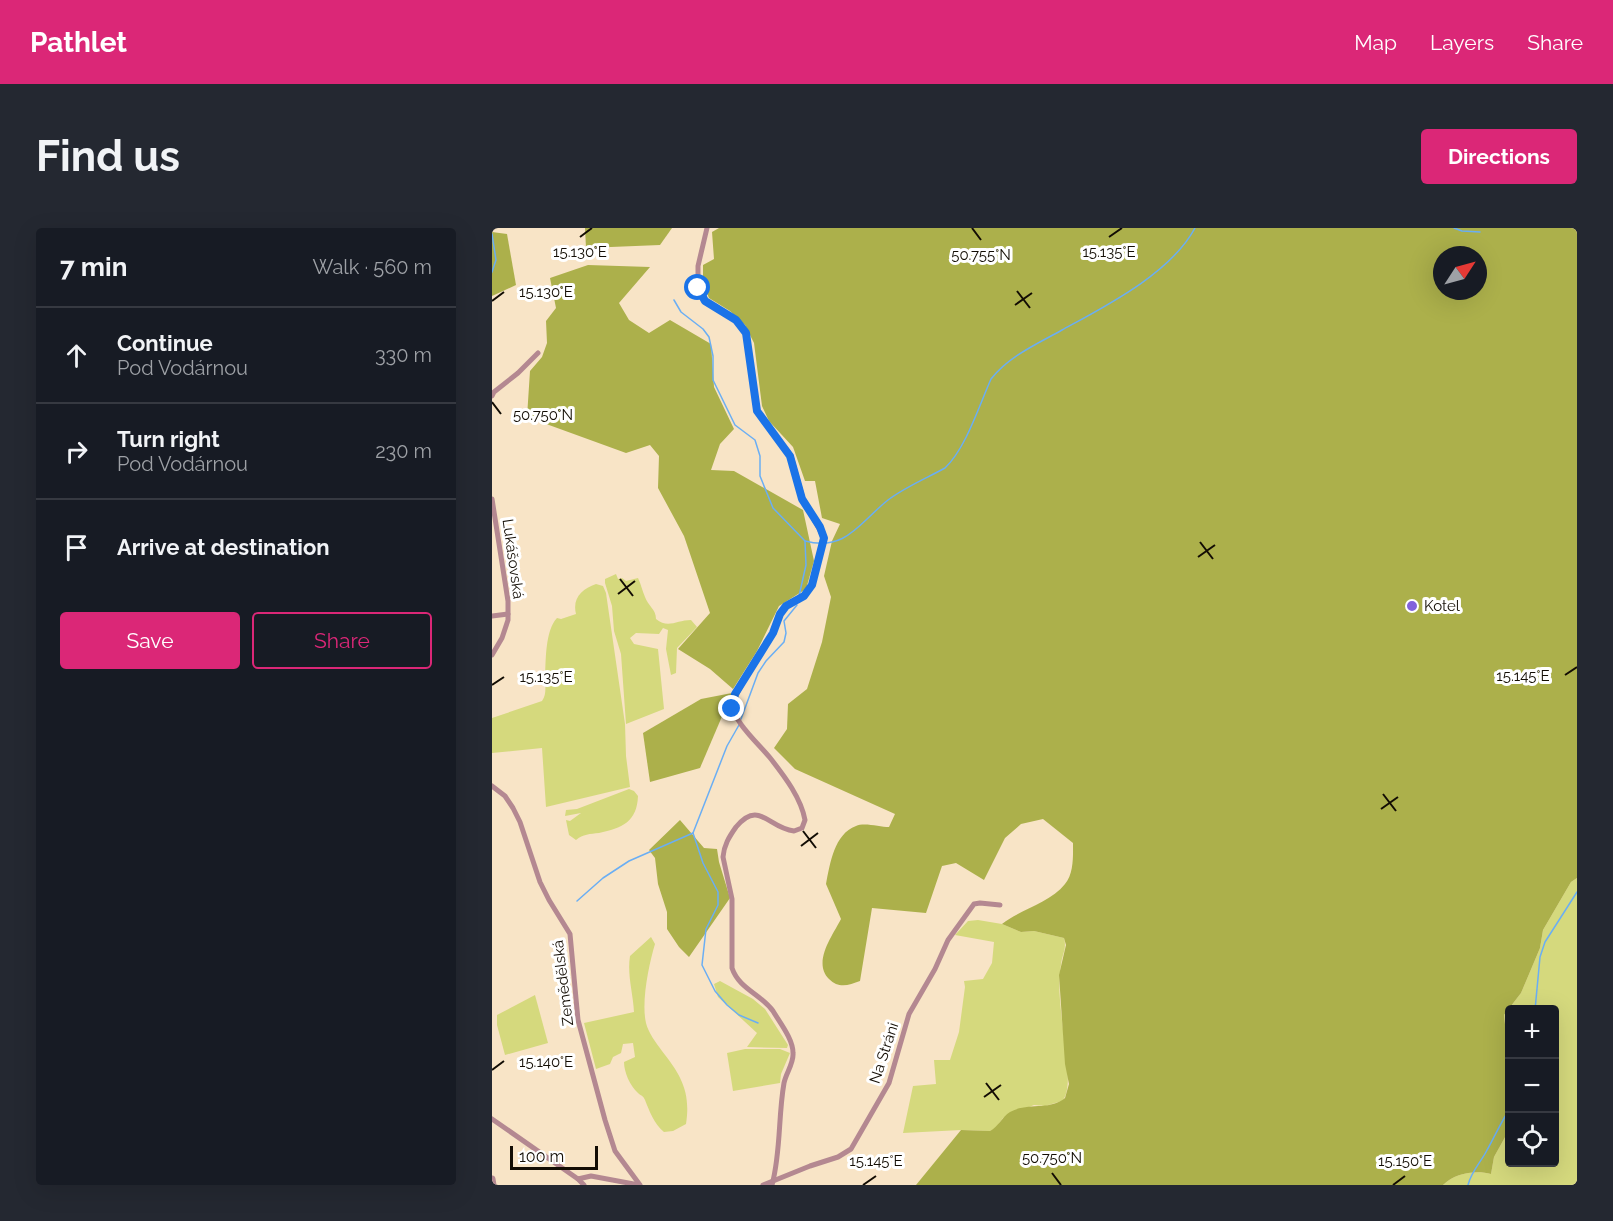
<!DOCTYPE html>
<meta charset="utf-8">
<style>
:root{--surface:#171b24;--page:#242831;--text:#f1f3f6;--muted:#9ea1a6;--line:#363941;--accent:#db2777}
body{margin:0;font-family:Raleway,sans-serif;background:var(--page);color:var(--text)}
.controls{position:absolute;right:18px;bottom:18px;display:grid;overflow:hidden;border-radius:6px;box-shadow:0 6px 24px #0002}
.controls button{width:54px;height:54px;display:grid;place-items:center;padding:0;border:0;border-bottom:2px solid var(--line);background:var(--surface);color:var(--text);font:30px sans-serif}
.compass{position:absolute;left:941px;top:18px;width:54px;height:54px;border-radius:50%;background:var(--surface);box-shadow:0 6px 24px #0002;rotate:54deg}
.scale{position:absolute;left:18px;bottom:15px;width:88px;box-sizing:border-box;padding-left:6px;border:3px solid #130d04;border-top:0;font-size:16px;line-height:21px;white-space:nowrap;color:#130d04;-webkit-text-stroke:4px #fff;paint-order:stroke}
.stop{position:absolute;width:18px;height:18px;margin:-14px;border:4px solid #1a73e8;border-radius:50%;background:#fff}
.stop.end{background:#1a73e8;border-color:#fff;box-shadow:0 2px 6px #0008}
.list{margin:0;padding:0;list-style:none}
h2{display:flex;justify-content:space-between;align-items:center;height:78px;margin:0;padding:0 24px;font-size:26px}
h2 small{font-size:20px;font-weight:400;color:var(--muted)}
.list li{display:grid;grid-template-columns:39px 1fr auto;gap:18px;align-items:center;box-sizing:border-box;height:96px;padding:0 24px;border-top:2px solid var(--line)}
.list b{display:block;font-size:22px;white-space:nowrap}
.list p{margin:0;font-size:20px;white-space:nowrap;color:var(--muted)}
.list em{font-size:20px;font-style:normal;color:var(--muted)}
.actions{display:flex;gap:12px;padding:18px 24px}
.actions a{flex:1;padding:14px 0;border:2px solid var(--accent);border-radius:6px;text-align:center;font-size:21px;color:var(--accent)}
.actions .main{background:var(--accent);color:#fff}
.icon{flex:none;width:33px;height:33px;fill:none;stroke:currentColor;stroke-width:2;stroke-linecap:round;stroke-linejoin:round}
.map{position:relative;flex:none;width:1085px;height:957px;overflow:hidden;border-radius:6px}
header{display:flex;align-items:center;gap:36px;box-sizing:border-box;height:84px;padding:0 30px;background:var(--accent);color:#fff}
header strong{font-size:28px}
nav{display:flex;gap:33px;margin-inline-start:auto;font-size:21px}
.intro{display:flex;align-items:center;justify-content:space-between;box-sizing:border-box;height:144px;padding:0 36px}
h1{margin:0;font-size:42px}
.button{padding:15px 27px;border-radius:6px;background:var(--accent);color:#fff;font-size:21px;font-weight:700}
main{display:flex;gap:36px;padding:0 36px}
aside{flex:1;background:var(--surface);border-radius:6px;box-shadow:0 6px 24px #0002}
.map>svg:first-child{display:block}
.green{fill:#d5d97d}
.forest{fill:#acb04b;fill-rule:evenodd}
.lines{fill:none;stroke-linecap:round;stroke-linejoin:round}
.stream{stroke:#6aaef4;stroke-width:1.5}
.minor{stroke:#b48891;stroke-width:5}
.tertiary{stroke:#b48891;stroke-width:7}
.route{stroke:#1a73e8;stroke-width:8}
.ticks{fill:none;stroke:#130d04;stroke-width:2}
.poi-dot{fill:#8162dc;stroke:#fff;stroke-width:2}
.labels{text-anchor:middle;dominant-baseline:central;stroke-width:6;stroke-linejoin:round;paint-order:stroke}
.street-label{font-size:15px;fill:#130d04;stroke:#fff}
.poi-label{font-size:15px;fill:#130d04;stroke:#fff;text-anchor:start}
.ticks-label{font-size:15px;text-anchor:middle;fill:#130d04;stroke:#fff;stroke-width:6;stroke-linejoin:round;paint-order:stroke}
</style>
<header>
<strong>Pathlet</strong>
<nav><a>Map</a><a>Layers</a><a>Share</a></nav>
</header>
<div class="intro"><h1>Find us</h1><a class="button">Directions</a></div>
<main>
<aside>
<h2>7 min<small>Walk · 560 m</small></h2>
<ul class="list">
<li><svg class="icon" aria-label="ahead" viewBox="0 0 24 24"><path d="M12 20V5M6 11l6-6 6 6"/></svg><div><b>Continue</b><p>Pod Vodárnou</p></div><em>330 m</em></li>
<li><svg class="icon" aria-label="right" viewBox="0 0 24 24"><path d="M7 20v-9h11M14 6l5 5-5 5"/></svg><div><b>Turn right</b><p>Pod Vodárnou</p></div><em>230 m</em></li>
<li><svg class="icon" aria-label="arrive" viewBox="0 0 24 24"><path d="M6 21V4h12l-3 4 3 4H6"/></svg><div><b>Arrive at destination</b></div></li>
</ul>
<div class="actions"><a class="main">Save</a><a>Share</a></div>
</aside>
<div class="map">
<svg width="1085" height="957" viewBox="0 0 1085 957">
<rect width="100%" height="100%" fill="#f8e4c6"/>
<g class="green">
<path d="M124 346 126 351 130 350 134 353 146 350C149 356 150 362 153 369 156 378 164 381 164 391 176 401 185 392 199 392L205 399 185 420 184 445 179 447 174 421 176 402 171 400 167 406 144 405 138 410 142 416 166 421 172 481 134 496 129 426 122 403 120 378 113 355V351Z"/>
<path d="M104 356 111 358 114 365 133 496 134 528 138 559 54 579 50 520 0 525V490L50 473C55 466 53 458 53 450 54 432 53 403 65 390L69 391 84 386C80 370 90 361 104 356Z"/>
<path d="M137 561 142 563 146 568C145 594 130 600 107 605 98 606 91 606 84 612L77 607 74 592 78 593 89 585 73 588 74 582 85 581Z"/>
<path d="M1085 650V957H951C963 945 984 942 999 946L1002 929 1017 902V934H1062V782H1017V803L1013 796 1012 787 1029 765 1048 720 1051 702 1079 654Z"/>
<path d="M486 692 510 696 529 704 542 703 572 710C575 721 570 726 569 737 565 755 569 782 571 801 572 819 582 861 570 873L553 878 542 877 511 890 503 901 498 903 469 902 411 905 421 858 444 856 442 832H458L467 804 473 759 472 753 491 751 500 735 502 714 463 707 476 693Z"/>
<path d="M159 709 163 716C157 736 149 774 154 795 156 804 164 815 170 823 189 847 199 864 194 896L181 903 172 904C162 896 157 882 153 872 151 867 149 868 146 865 138 858 132 844 132 834L143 829 141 815 131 816 129 825 121 829 118 836 104 841 92 795 142 784C141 765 135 747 138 728Z"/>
<path d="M228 753 261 771 273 781 296 817 295 820 255 819 265 805 226 769 222 756Z"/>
<path d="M43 767 56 815 13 827 5 797V787Z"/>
<path d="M253 821H288L298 825 289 846 288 855 241 863 235 825Z"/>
</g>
<g class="forest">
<path d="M93 0H180L168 17 94 20Z"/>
<path d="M227 0H1085V650L1079 654 1051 702 1048 720 1029 765 1012 787 1013 796 1017 803V902L1002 929 999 946C984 942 963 945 951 957H424L469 902 498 903C506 899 510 889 518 884 535 874 558 883 573 870L577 856 573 836 567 747 574 717 572 710 542 703 529 704 510 696C529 681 558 675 573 656 582 645 581 628 581 615L551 591 529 596 513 610 492 652 464 635 450 638 434 685 380 680 368 753C357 757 347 761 337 751 320 734 341 707 349 691L334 656C338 636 342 606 364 598 372 594 388 599 397 599L403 586 303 541 282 520 295 501 296 476 315 461 330 414 339 369 332 348 340 313 348 296 330 290 323 253H313L301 219 277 193 270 178 262 115 253 97 238 83 217 70 211 55V37L222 31 220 4ZM950 27H986V63H950Z"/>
<path d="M0 4 15 6 24 57 0 68Z"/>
<path d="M96 37 158 39 127 75 137 92 157 105 178 92 219 116 222 159 242 201 228 216 219 242 242 243 311 282 322 333 314 361 287 378 265 423 241 461 218 441 186 421 218 385 192 308 166 260 167 228 158 217 134 225 35 189 38 143 50 129 55 115 54 93 64 80 58 50Z"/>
<path d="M240 465 208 540 158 554 151 505 209 471Z"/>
<path d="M188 592 212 620 225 621 227 634 238 670 197 729 187 719 175 701V684L166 656 163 630 157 622Z"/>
</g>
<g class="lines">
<g class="stream">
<path d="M962 0 970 3 988 4"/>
<path d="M0 6 4 32 0 44"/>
<path d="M182 72 189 84 211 101 217 109 221 128V152L243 197 263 212 268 228V248L281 280 313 313 314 337 307 368"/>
<path d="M313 313C354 324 368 294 396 272 413 259 435 250 453 240 474 220 487 178 499 151 517 128 545 116 570 102 614 78 679 45 703 0"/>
<path d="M249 491 266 445 274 433 292 414 294 405 292 393 305 377"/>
<path d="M247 497 235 518 201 605 211 635 226 664V677L214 701 210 737 223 763 235 777 247 787 266 795"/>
<path d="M85 673 111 650 137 633 201 605"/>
<path d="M1043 782 1048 729 1053 714 1085 664"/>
<path d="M976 957C979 944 988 935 994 924 1002 910 1008 896 1017 882"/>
</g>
<g class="minor">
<path d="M215 0 206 38V60L213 73 244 92 254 105 265 183 299 228 311 271 332 310 320 357 312 368 294 378 288 386 281 405 264 430 240 475C240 493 268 517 279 531 293 549 309 570 313 592L310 600 302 603C276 600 267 571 244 599 237 609 232 617 231 629L240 671V740C247 761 269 766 281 783 288 795 301 811 301 825 302 835 294 845 292 855 286 889 289 924 280 957"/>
<path d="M0 168 2 164 26 145 46 125"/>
<path d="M0 271 16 373V392L10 410 0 427"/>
<path d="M0 388 16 386"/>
<path d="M0 558 13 568 21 580 28 594 48 654 57 672 78 706 86 792 113 892 123 923 148 957"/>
<path d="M0 891 86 951 99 948 147 957"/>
<path d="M86 951 92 957"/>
<path d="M271 957 318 938 346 929 359 921 397 855 417 786 443 741 456 712 482 676 488 675 508 677"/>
</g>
<path class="tertiary" d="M0 951 1 957"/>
</g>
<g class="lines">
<path class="route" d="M206 60 213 73 244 92 254 105 265 183 298 228 310 271 328 299 332 310 320 357 312 368 294 378 288 386 281 405 243 466 240 481"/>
</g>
<path class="ticks" d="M480 0 489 12M88 9 100 0M617 9 630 0M525 63 538 80M0 73 12 64M523 77 540 65M0 174 9 186M708 314 721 331M706 329 723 317M128 351 141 368M126 366 143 353M1073 447 1085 439M0 457 12 449M891 566 904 583M889 581 906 569M311 603 324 620M309 618 326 605M0 842 12 833M494 855 507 872M492 869 509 857M560 945 569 957M371 957 384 948M901 957 913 948"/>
<circle class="poi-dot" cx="920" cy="378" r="6"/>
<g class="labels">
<g class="street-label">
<text transform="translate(21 331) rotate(82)">Lukášovská</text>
<text transform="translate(71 755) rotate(-97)">Zemědělská</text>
<text transform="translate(392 825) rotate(-72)">Na Stráni</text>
</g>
<g class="poi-label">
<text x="932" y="378">Kotel</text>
</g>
</g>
<g class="ticks-label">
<text x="88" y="29">15.130°E</text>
<text x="617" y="29">15.135°E</text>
<text x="489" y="32">50.755°N</text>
<text x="54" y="69">15.130°E</text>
<text x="51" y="192">50.750°N</text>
<text x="1031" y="453">15.145°E</text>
<text x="54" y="454">15.135°E</text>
<text x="54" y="839">15.140°E</text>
<text x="560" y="935">50.750°N</text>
<text x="384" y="938">15.145°E</text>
<text x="913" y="938">15.150°E</text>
</g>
</svg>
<div class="controls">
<button>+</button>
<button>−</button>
<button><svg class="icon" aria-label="locate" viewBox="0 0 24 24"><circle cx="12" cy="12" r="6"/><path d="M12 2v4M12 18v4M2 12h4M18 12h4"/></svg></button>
</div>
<svg class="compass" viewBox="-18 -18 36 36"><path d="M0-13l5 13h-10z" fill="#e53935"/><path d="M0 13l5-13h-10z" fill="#9ea1a6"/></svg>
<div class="scale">100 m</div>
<div class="stop" style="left:206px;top:60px"></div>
<div class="stop end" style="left:240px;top:481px"></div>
</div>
</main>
